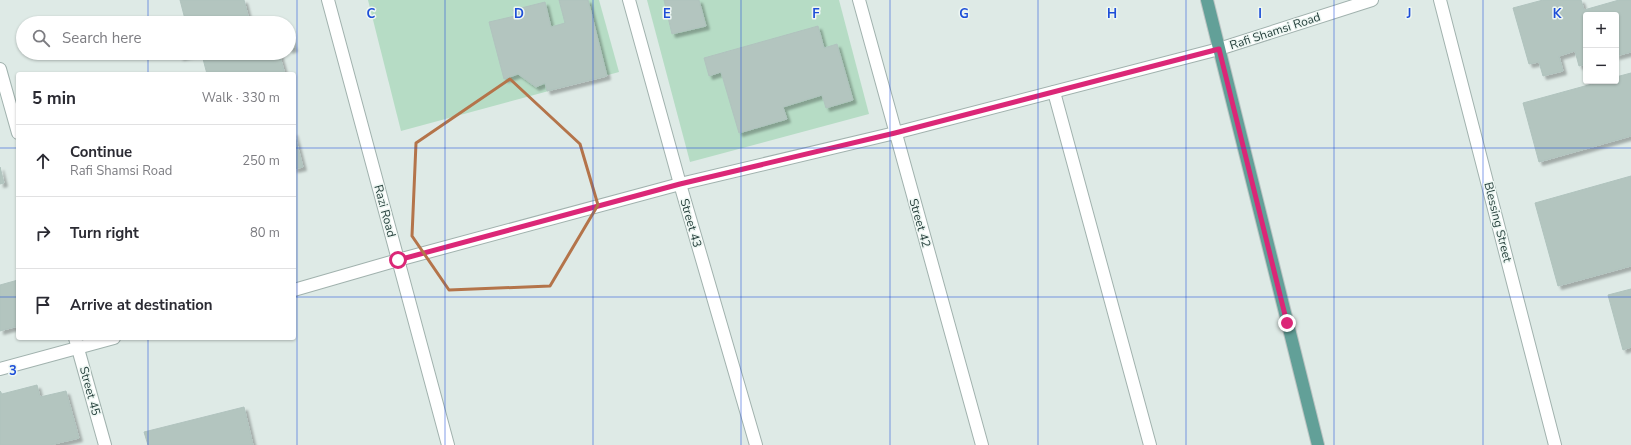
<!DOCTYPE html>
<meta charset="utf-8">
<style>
:root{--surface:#fff;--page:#f7f7f7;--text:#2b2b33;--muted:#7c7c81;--line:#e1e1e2}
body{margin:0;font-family:"Nunito Sans",sans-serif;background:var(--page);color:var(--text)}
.controls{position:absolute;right:12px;top:12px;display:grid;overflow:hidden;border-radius:4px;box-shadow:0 1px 3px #0004}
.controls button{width:36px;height:36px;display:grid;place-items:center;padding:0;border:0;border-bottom:1px solid var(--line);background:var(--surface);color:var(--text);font:20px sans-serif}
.stop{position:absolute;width:12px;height:12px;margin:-9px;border:3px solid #db2777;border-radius:50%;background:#fff}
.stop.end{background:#db2777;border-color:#fff;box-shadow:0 1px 4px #0008}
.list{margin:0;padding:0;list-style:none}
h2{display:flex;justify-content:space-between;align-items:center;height:52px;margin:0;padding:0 16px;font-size:17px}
h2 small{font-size:13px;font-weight:400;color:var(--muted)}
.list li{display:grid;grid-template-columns:26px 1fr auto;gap:12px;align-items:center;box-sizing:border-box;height:72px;padding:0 16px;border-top:1px solid var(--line)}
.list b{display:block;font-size:15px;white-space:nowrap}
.list p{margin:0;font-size:13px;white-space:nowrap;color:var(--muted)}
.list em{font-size:13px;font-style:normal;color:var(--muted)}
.icon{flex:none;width:22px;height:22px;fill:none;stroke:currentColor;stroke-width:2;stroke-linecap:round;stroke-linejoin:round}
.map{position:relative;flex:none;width:1631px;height:445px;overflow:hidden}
.search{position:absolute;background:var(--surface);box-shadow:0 1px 3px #0004;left:16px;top:16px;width:280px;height:44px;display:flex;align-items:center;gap:10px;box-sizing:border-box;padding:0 14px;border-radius:22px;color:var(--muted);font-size:15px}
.panel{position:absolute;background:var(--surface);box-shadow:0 1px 3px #0004;left:16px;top:72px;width:280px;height:268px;border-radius:4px}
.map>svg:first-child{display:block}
.green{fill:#b6dcc5}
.building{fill:#b3c5bf;stroke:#b0c3be;filter:url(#shadow)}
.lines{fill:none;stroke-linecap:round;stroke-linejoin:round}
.minor-casing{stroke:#a1b2ae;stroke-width:14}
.major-casing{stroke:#bcc4c3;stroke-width:14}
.minor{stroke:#fff;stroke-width:12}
.major{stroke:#62a098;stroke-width:12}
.route{stroke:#db2777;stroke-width:5}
.marked{fill:none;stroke:#b4744a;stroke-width:3;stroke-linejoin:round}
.grid{fill:none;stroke:#1d4ed8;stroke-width:1;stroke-opacity:0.55}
.labels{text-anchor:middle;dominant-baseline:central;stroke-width:3;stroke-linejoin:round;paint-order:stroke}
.street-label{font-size:12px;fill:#1f3a36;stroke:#eef7f3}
.grid-label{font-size:13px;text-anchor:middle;font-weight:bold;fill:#1d4ed8;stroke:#eef7f3;stroke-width:3;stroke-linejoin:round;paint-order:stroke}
</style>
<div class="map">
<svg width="1631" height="445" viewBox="0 0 1631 445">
<defs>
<filter id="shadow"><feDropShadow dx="3.5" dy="3.5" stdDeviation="1" flood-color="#0004"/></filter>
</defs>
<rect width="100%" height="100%" fill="#deeae6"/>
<g class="green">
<path d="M368 0H599L619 72 401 131Z"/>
<path d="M647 0H839L869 114 690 162Z"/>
</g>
<g class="building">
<path d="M180 0H244L250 23H186Z"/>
<path d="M559 0H588L607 76 547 91 545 83 536 87 518 74 504 79 489 22 515 16 513 10 545 2 551 27 565 23Z"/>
<path d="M664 0H699L706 26 672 34Z"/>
<path d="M1543 0H1581L1584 10 1619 0H1631V52L1616 56V15H1586V64L1579 66 1575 51 1559 56 1563 71 1543 76 1539 62 1529 64 1513 8Z"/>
<path d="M818 26 824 48 837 44 853 100 826 108 822 95 783 107 787 119 739 133 721 72 709 76 704 58Z"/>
<path d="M289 33 294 48 289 50Z"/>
<path d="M180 53H195L180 57Z"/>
<path d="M210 53H279L285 74H207L202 55Z"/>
<path d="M1631 73V136L1539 162 1523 103 1603 81H1616V77Z"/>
<path d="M294 132 303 167 294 169Z"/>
<path d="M0 167 4 183 0 184Z"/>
<path d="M1631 176V266L1558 286 1535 203Z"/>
<path d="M18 280V326L0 331V285Z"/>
<path d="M1631 289V347L1623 350 1608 295Z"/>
<path d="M37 385 40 397 66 391 79 438 50 445H0V391L2 394Z"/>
<path d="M244 407 253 445H148L144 432Z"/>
</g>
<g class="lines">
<defs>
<g id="minor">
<path d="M328 0 448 445"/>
<path d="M629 0 680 184 756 445"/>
<path d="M859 0 982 445"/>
<path d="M1440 0 1555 445"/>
<path d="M0 69 18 133"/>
<path d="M1054 92 1150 445"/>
<path d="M294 290 398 260 680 184 895 133 1219 49 1372 0"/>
<path d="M75 338 105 445"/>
<path d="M0 369 114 338"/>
</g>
<path id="major" d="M1207 0 1318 445"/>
</defs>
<use href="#minor" class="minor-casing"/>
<use href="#major" class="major-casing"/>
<use href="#minor" class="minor"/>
<use href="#major" class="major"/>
</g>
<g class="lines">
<path class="route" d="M398 260 680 184 895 133 1219 49 1287 323"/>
</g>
<path class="marked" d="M510 79 580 144 598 205 550 286 449 290 412 236 416 143Z"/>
<path class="grid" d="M148 0V23M297 0V445M445 0V445M593 0V445M741 0V445M890 0V445M1038 0V445M1186 0V445M1334 0V445M1483 0V445M148 53V74M0 148H18M294 148H1631M0 297H18M294 297H1631M148 338V445"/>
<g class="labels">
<g class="street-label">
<text transform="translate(1275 31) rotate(-18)">Rafi Shamsi Road</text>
<text transform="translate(385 211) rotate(75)">Razi Road</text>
<text transform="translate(1498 222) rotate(76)">Blessing Street</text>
<text transform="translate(691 223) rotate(74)">Street 43</text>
<text transform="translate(920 223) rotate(74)">Street 42</text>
<text transform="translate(90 391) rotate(75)">Street 45</text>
</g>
</g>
<g class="grid-label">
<text x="371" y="18">C</text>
<text x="519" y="18">D</text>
<text x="667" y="18">E</text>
<text x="816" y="18">F</text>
<text x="964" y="18">G</text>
<text x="1112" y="18">H</text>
<text x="1260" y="18">I</text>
<text x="1409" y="18">J</text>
<text x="1557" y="18">K</text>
<text x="13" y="375">3</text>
</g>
</svg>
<div class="controls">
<button>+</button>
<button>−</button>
</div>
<div class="stop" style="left:398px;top:260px"></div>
<div class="stop end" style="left:1287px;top:323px"></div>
<div class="search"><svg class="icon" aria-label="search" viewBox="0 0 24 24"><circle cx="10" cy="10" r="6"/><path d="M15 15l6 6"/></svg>Search here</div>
<section class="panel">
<h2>5 min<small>Walk · 330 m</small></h2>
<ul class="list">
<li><svg class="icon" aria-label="ahead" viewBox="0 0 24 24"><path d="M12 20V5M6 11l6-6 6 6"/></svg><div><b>Continue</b><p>Rafi Shamsi Road</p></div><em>250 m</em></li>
<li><svg class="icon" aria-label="right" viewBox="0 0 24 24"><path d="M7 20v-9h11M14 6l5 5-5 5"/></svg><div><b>Turn right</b></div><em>80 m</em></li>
<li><svg class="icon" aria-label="arrive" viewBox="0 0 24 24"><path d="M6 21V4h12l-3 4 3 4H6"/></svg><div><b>Arrive at destination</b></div></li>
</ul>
</section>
</div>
